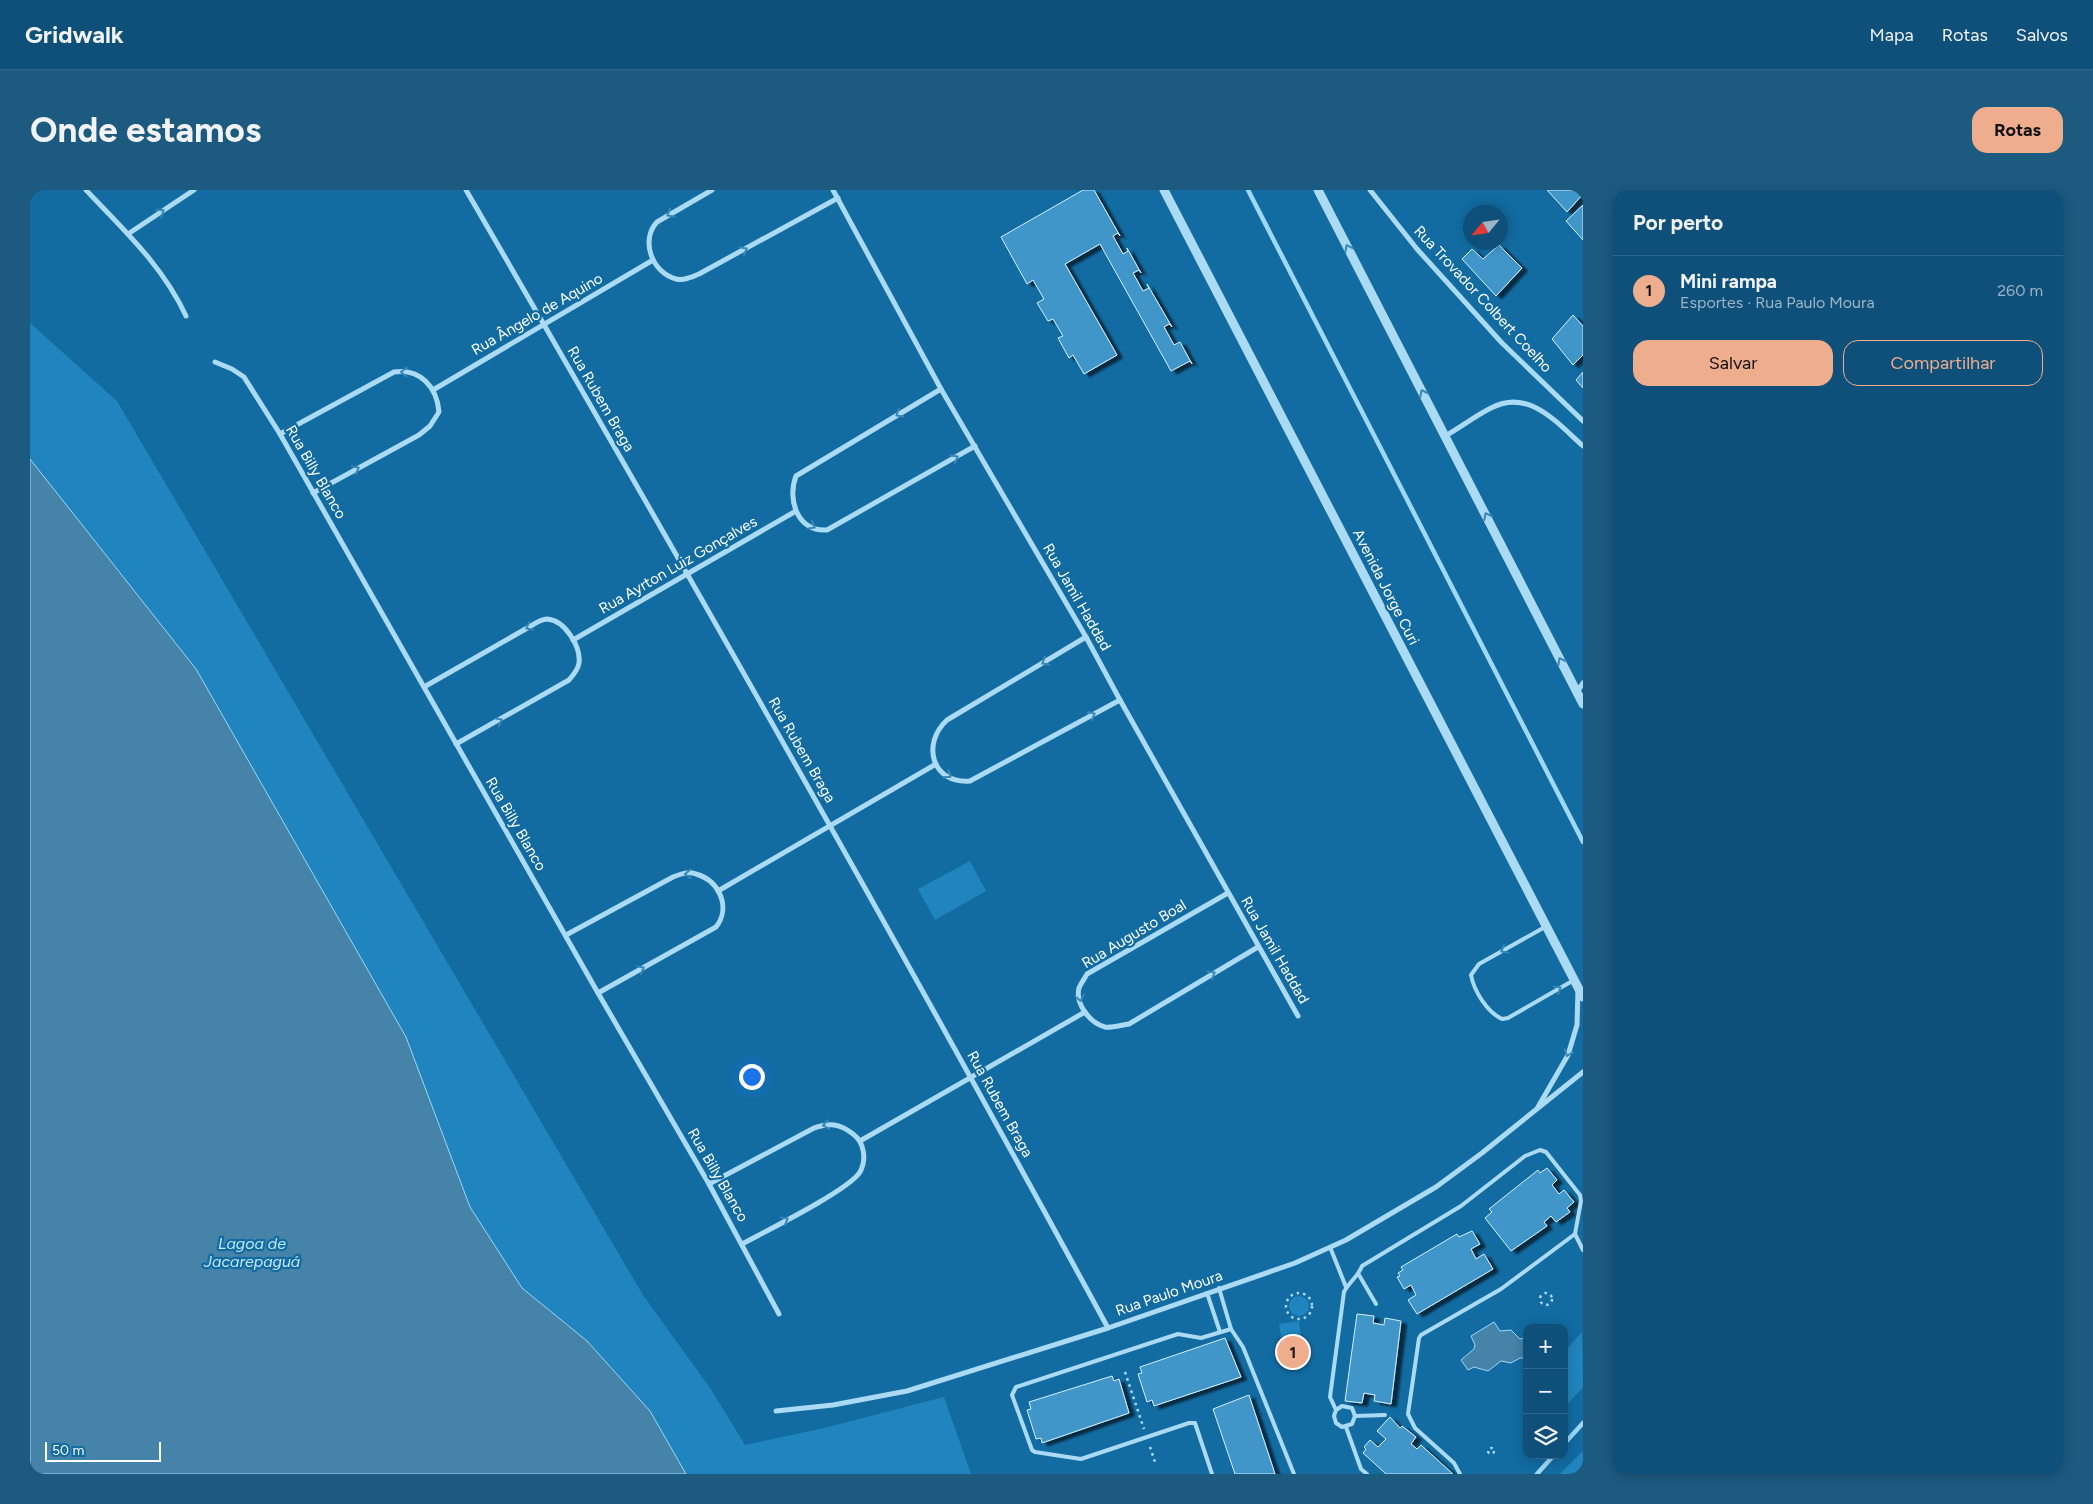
<!DOCTYPE html>
<html lang="pt">
<meta charset="utf-8">
<style>
:root{--surface:#0e5079;--page:#1c5a80;--text:#f1f3f6;--muted:#9bb5c6;--line:#2e678a;--accent:#eead8d}
body{margin:0;font-family:Figtree,sans-serif;background:var(--page);color:var(--text)}
.controls{position:absolute;right:15px;bottom:15px;display:grid;overflow:hidden;border-radius:10px;box-shadow:0 2px 12px #0003}
.controls button{width:45px;height:45px;display:grid;place-items:center;padding:0;border:0;border-bottom:1px solid var(--line);background:var(--surface);color:var(--text);font:25px sans-serif}
.compass{position:absolute;left:1433px;top:15px;width:45px;height:45px;border-radius:50%;background:var(--surface);box-shadow:0 2px 12px #0003;rotate:241deg}
.scale{position:absolute;left:15px;bottom:12px;width:116px;box-sizing:border-box;padding-left:5px;border:2px solid #fff;border-top:0;font-size:14px;line-height:18px;white-space:nowrap;color:#fff;-webkit-text-stroke:4px #126ba1;paint-order:stroke}
.you{position:absolute;left:721px;top:886px;width:18px;height:18px;margin:-12px;border:4px solid #fff;border-radius:50%;background:#1a73e8;box-shadow:0 0 0 8px #1a73e833}
.badge{display:grid;place-items:center;width:32px;height:32px;border-radius:50%;background:var(--accent);color:#111;font-size:16px;font-weight:700}
.pin{position:absolute;translate:-50% -50%;border:2px solid #fff;box-shadow:0 1px 5px #0006}
.list{margin:0;padding:0;list-style:none}
h2{display:flex;justify-content:space-between;align-items:center;height:65px;margin:0;padding:0 20px;font-size:21px}
h2 small{font-size:16px;font-weight:400;color:var(--muted)}
.list li{display:grid;grid-template-columns:32px 1fr auto;gap:15px;align-items:center;box-sizing:border-box;height:70px;padding:0 20px;border-top:1px solid var(--line)}
.list b{display:block;font-size:19px;white-space:nowrap}
.list p{margin:0;font-size:16px;white-space:nowrap;color:var(--muted)}
.list em{font-size:16px;font-style:normal;color:var(--muted)}
.actions{display:flex;gap:10px;padding:15px 20px}
.actions a{flex:1;padding:11px 0;border:1px solid var(--accent);border-radius:15px;text-align:center;font-size:18px;color:var(--accent)}
.actions .main{background:var(--accent);color:#111}
.icon{flex:none;width:28px;height:28px;fill:none;stroke:currentColor;stroke-width:2;stroke-linecap:round;stroke-linejoin:round}
.map{position:relative;flex:none;width:1553px;height:1284px;overflow:hidden;border-radius:15px}
header{display:flex;align-items:center;gap:30px;box-sizing:border-box;height:70px;padding:0 25px;background:var(--surface);border-bottom:1px solid var(--line)}
header strong{font-size:24px}
nav{display:flex;gap:28px;margin-inline-start:auto;font-size:18px}
.intro{display:flex;align-items:center;justify-content:space-between;box-sizing:border-box;height:120px;padding:0 30px}
h1{margin:0;font-size:35px}
.button{padding:12px 22px;border-radius:15px;background:var(--accent);color:#111;font-size:18px;font-weight:700}
main{display:flex;gap:30px;padding:0 30px}
aside{flex:1;background:var(--surface);border-radius:15px;box-shadow:0 2px 12px #0003}
.map>svg:first-child{display:block}
.green{fill:#2085be}
.water{fill:#4583a8;stroke:#9dd8f8}
.lines{fill:none;stroke-linecap:round;stroke-linejoin:round}
.stream{stroke:#9dd8f8;stroke-width:4.5}
.building{fill:#3f96c9;stroke:#d4effe;filter:url(#shadow)}
.path{stroke:#abdaf5;stroke-width:2.5;stroke-dasharray:2.5 4;stroke-linecap:butt}
.service{stroke:#abdaf5;stroke-width:4}
.minor{stroke:#abdaf5;stroke-width:5}
.tertiary{stroke:#abdaf5;stroke-width:9}
.oneway{stroke:#3887b6}
.labels{text-anchor:middle;dominant-baseline:central;stroke-width:4.5;stroke-linejoin:round;paint-order:stroke}
.street-label{font-size:15px;fill:#fff;stroke:#126ba1}
.water-label{font-size:16px;font-style:italic;fill:#c5e9fc;stroke:#126ba1}
</style>
<header>
<strong>Gridwalk</strong>
<nav><a>Mapa</a><a>Rotas</a><a>Salvos</a></nav>
</header>
<div class="intro"><h1>Onde estamos</h1><a class="button">Rotas</a></div>
<main>
<div class="map">
<svg width="1553" height="1284" viewBox="0 0 1553 1284">
<defs>
<filter id="shadow"><feDropShadow dx="5.5" dy="3" stdDeviation="1" flood-color="#0009"/></filter>
</defs>
<rect width="100%" height="100%" fill="#126ba1"/>
<g class="green">
<path d="M0 133 87 211 613 1105 680 1198 715 1255 794 1238 914 1207 941 1284H656L620 1221 557 1151 492 1099 440 1017 376 847 166 479 0 269Z"/>
<path d="M940 671 956 701 905 730 888 699Z"/>
<circle cx="1269" cy="1116" r="10"/>
<path d="M1269 1131 1271 1148 1252 1151 1249 1134Z"/>
<path d="M1552 1142 1553 1197 1534 1218V1162Z"/>
<path d="M1272 1156 1273 1167 1255 1169 1254 1158Z"/>
<path d="M1553 1261V1284H1530Z"/>
</g>
<g class="water">
<path d="M0 269 166 479 376 847 440 1017 492 1098 557 1151 620 1221 656 1284H0Z"/>
<path d="M1464 1132 1470 1141 1481 1140 1490 1149 1497 1147V1168H1490L1481 1173 1471 1171 1458 1181 1444 1177 1438 1180 1431 1170 1444 1159 1445 1155 1441 1146Z"/>
</g>
<g class="lines">
<g class="stream">
<path d="M1218 0 1553 652"/>
<path d="M1534 1254 1553 1233"/>
<path d="M1507 1284 1524 1265"/>
</g>
</g>
<g class="building">
<path d="M1053 0H1064L1090 46 1088 43 1083 46 1093 64 1098 61 1097 58 1111 83 1109 80 1103 83 1113 101 1119 98 1117 94 1142 137 1139 134 1134 137 1144 155 1150 152 1162 174 1160 171 1141 181 1070 54 1035 74 1087 165 1054 184 1043 165 1039 168 1028 148 1033 146 1023 129 1018 131 1007 113 1014 109 1003 90 997 94 971 47Z"/>
<path d="M1517 0H1553V4L1537 22Z"/>
<path d="M1553 15V50L1536 31Z"/>
<path d="M1469 55 1492 78 1466 106 1432 69 1442 59 1453 69Z"/>
<path d="M1543 125 1553 136V165L1543 175 1522 149Z"/>
<path d="M1553 182V198L1546 190Z"/>
<path d="M1517 978 1527 990 1522 995 1529 1004 1534 1000 1544 1012 1537 1018 1540 1022 1526 1032 1521 1026 1514 1032 1517 1036 1481 1061 1455 1028 1462 1022 1459 1019 1508 980 1510 983Z"/>
<path d="M1442 1041 1450 1054 1441 1059 1446 1069 1454 1064 1463 1079 1387 1124 1378 1110 1386 1105 1381 1095 1374 1099 1367 1087 1370 1086 1368 1083 1373 1080 1371 1077 1427 1044 1429 1047Z"/>
<path d="M1327 1124 1344 1126 1343 1133 1354 1135 1355 1128 1371 1131 1361 1214 1344 1211 1345 1205 1334 1203 1332 1213 1315 1211Z"/>
<path d="M1195 1148 1211 1187 1124 1216 1122 1210 1117 1212 1108 1184 1112 1183 1110 1177Z"/>
<path d="M1082 1186 1084 1191 1089 1189 1099 1223 1012 1253 1011 1248 1006 1249 997 1220 1001 1219 999 1212Z"/>
<path d="M1219 1205 1245 1284H1205L1183 1219Z"/>
<path d="M1360 1227 1370 1238 1372 1236 1386 1247 1381 1254 1387 1259 1391 1255 1423 1284H1356L1333 1263 1336 1259 1334 1257 1340 1250 1348 1257 1356 1249 1347 1241Z"/>
</g>
<g class="lines">
<g class="path">
<circle cx="1516" cy="1109" r="6"/>
<circle cx="1269" cy="1116" r="13"/>
<path d="M1095 1182 1114 1239"/>
<path d="M1120 1257 1125 1272"/>
<circle cx="1461" cy="1261" r="3"/>
</g>
<g class="service">
<path d="M1515 737 1449 774 1441 785C1444 801 1457 822 1472 829L1478 828 1544 790"/>
<path d="M1545 1044 1553 1060"/>
<path d="M1300 1057 1316 1097"/>
<path d="M1329 1085 1346 1114"/>
<path d="M1189 1098 1201 1139 1213 1157 1264 1284"/>
<path d="M1177 1103 1190 1142"/>
<path d="M1306 1220 1312 1216 1322 1218 1325 1226 1322 1234 1312 1237 1306 1233 1304 1226 1306 1220 1300 1207 1314 1102C1319 1092 1328 1087 1332 1076L1431 1016 1495 966 1510 960 1516 962 1550 1005 1551 1011 1545 1044 1471 1099 1391 1145 1389 1148 1378 1224 1385 1238 1424 1273 1430 1284"/>
<path d="M1325 1226 1355 1225"/>
<path d="M1316 1237 1331 1279 1337 1284"/>
<path d="M1182 1284 1165 1233H1159L1051 1269 1005 1262 1002 1260 982 1205 986 1197 1148 1144 1171 1148 1201 1139"/>
</g>
<g class="minor">
<path d="M56 0C93 39 133 76 156 126"/>
<path d="M436 0C655 377 870 755 1078 1138"/>
<path d="M682 0 627 32C610 50 622 83 646 89 654 91 662 87 669 84L808 8"/>
<path d="M803 0 911 199 1056 447 1090 510 1268 826"/>
<path d="M1340 0 1387 59 1472 153 1553 231"/>
<path d="M98 44 164 0"/>
<path d="M185 172 202 179 214 187 250 244 568 803 679 994 749 1124"/>
<path d="M911 199 766 286C757 309 767 342 797 340L945 256"/>
<path d="M403 200 623 70"/>
<path d="M250 244 364 182C390 178 407 197 409 222L400 236 389 245 283 303"/>
<path d="M1415 246C1431 237 1445 226 1461 218 1499 198 1527 233 1553 256"/>
<path d="M1056 447 917 530C891 554 902 594 940 591L1090 510"/>
<path d="M543 450 766 321"/>
<path d="M394 497 499 437C504 434 511 429 517 429 535 430 551 457 549 473 548 480 543 485 539 490L426 554"/>
<path d="M1547 502 1553 493"/>
<path d="M688 701 906 574"/>
<path d="M1198 703 1057 784C1055 788 1051 793 1049 798 1045 814 1060 833 1075 837 1082 838 1091 835 1099 834L1228 757"/>
<path d="M536 745 643 687C651 684 658 681 666 684 690 691 701 718 686 737L568 803"/>
<path d="M1508 917 1538 865 1547 835 1548 800"/>
<path d="M830 951 1055 822"/>
<path d="M679 994 784 938C800 933 809 933 823 944 834 952 837 969 830 982 819 1000 736 1041 712 1054"/>
<path d="M746 1221 803 1215 877 1201 1078 1138 1265 1073 1316 1050 1406 997 1452 963 1553 882"/>
</g>
<g class="tertiary">
<path d="M1134 0 1553 807"/>
<path d="M1288 0 1553 514"/>
</g>
</g>
<defs><path id="oneway-chevron" d="M-2-3.5L2.5 0L-2 3.5" fill="none" stroke-width="1.6" stroke-linecap="round" stroke-linejoin="round" transform="scale(1.25)"/></defs>
<g class="oneway">
<use href="#oneway-chevron" transform="translate(131 22) rotate(-34)"/>
<use href="#oneway-chevron" transform="translate(640 24) rotate(150)"/>
<use href="#oneway-chevron" transform="translate(1318 58) rotate(-117)"/>
<use href="#oneway-chevron" transform="translate(714 60) rotate(-29)"/>
<use href="#oneway-chevron" transform="translate(374 182) rotate(-179)"/>
<use href="#oneway-chevron" transform="translate(1393 203) rotate(-117)"/>
<use href="#oneway-chevron" transform="translate(869 224) rotate(150)"/>
<use href="#oneway-chevron" transform="translate(925 268) rotate(-30)"/>
<use href="#oneway-chevron" transform="translate(326 279) rotate(-29)"/>
<use href="#oneway-chevron" transform="translate(1457 326) rotate(-117)"/>
<use href="#oneway-chevron" transform="translate(782 336) rotate(29)"/>
<use href="#oneway-chevron" transform="translate(499 437) rotate(153)"/>
<use href="#oneway-chevron" transform="translate(1531 471) rotate(-117)"/>
<use href="#oneway-chevron" transform="translate(1015 472) rotate(149)"/>
<use href="#oneway-chevron" transform="translate(1062 525) rotate(-28)"/>
<use href="#oneway-chevron" transform="translate(469 531) rotate(-29)"/>
<use href="#oneway-chevron" transform="translate(918 585) rotate(35)"/>
<use href="#oneway-chevron" transform="translate(658 684) rotate(177)"/>
<use href="#oneway-chevron" transform="translate(1474 760) rotate(151)"/>
<use href="#oneway-chevron" transform="translate(611 779) rotate(-29)"/>
<use href="#oneway-chevron" transform="translate(1182 784) rotate(-31)"/>
<use href="#oneway-chevron" transform="translate(1528 799) rotate(-30)"/>
<use href="#oneway-chevron" transform="translate(1050 808) rotate(79)"/>
<use href="#oneway-chevron" transform="translate(1538 863) rotate(111)"/>
<use href="#oneway-chevron" transform="translate(796 935) rotate(171)"/>
<use href="#oneway-chevron" transform="translate(755 1030) rotate(-29)"/>
</g>
<g class="labels">
<g class="street-label">
<text transform="translate(1453 109) rotate(47)">Rua Trovador Colbert Coelho</text>
<text transform="translate(507 124) rotate(-30)">Rua Ângelo de Aquino</text>
<text transform="translate(571 209) rotate(60)">Rua Rubem Braga</text>
<text transform="translate(286 282) rotate(60)">Rua Billy Blanco</text>
<text transform="translate(648 375) rotate(-30)">Rua Ayrton Luiz Gonçalves</text>
<text transform="translate(1356 397) rotate(63)">Avenida Jorge Curi</text>
<text transform="translate(1047 407) rotate(60)">Rua Jamil Haddad</text>
<text transform="translate(772 560) rotate(60)">Rua Rubem Braga</text>
<text transform="translate(486 634) rotate(60)">Rua Billy Blanco</text>
<text transform="translate(1104 744) rotate(-31)">Rua Augusto Boal</text>
<text transform="translate(1245 760) rotate(60)">Rua Jamil Haddad</text>
<text transform="translate(970 914) rotate(61)">Rua Rubem Braga</text>
<text transform="translate(688 985) rotate(60)">Rua Billy Blanco</text>
<text transform="translate(1139 1103) rotate(-19)">Rua Paulo Moura</text>
</g>
<g class="water-label">
<text x="222" y="1053">Lagoa de<tspan x="222" dy="18">Jacarepaguá</tspan></text>
</g>
</g>
</svg>
<div class="controls">
<button>+</button>
<button>−</button>
<button><svg class="icon" aria-label="layers" viewBox="0 0 24 24"><path d="M12 4l9 5-9 5-9-5zM3 14l9 5 9-5"/></svg></button>
</div>
<svg class="compass" viewBox="-18 -18 36 36"><path d="M0-13l5 13h-10z" fill="#e53935"/><path d="M0 13l5-13h-10z" fill="#9bb5c6"/></svg>
<div class="scale">50 m</div>
<div class="you"></div>
<div class="pin badge" style="left:1263px;top:1162px">1</div>
</div>
<aside>
<h2>Por perto<small></small></h2>
<ul class="list">
<li><span class="badge">1</span><div><b>Mini rampa</b><p>Esportes · Rua Paulo Moura</p></div><em>260 m</em></li>
</ul>
<div class="actions"><a class="main">Salvar</a><a>Compartilhar</a></div>
</aside>
</main>
